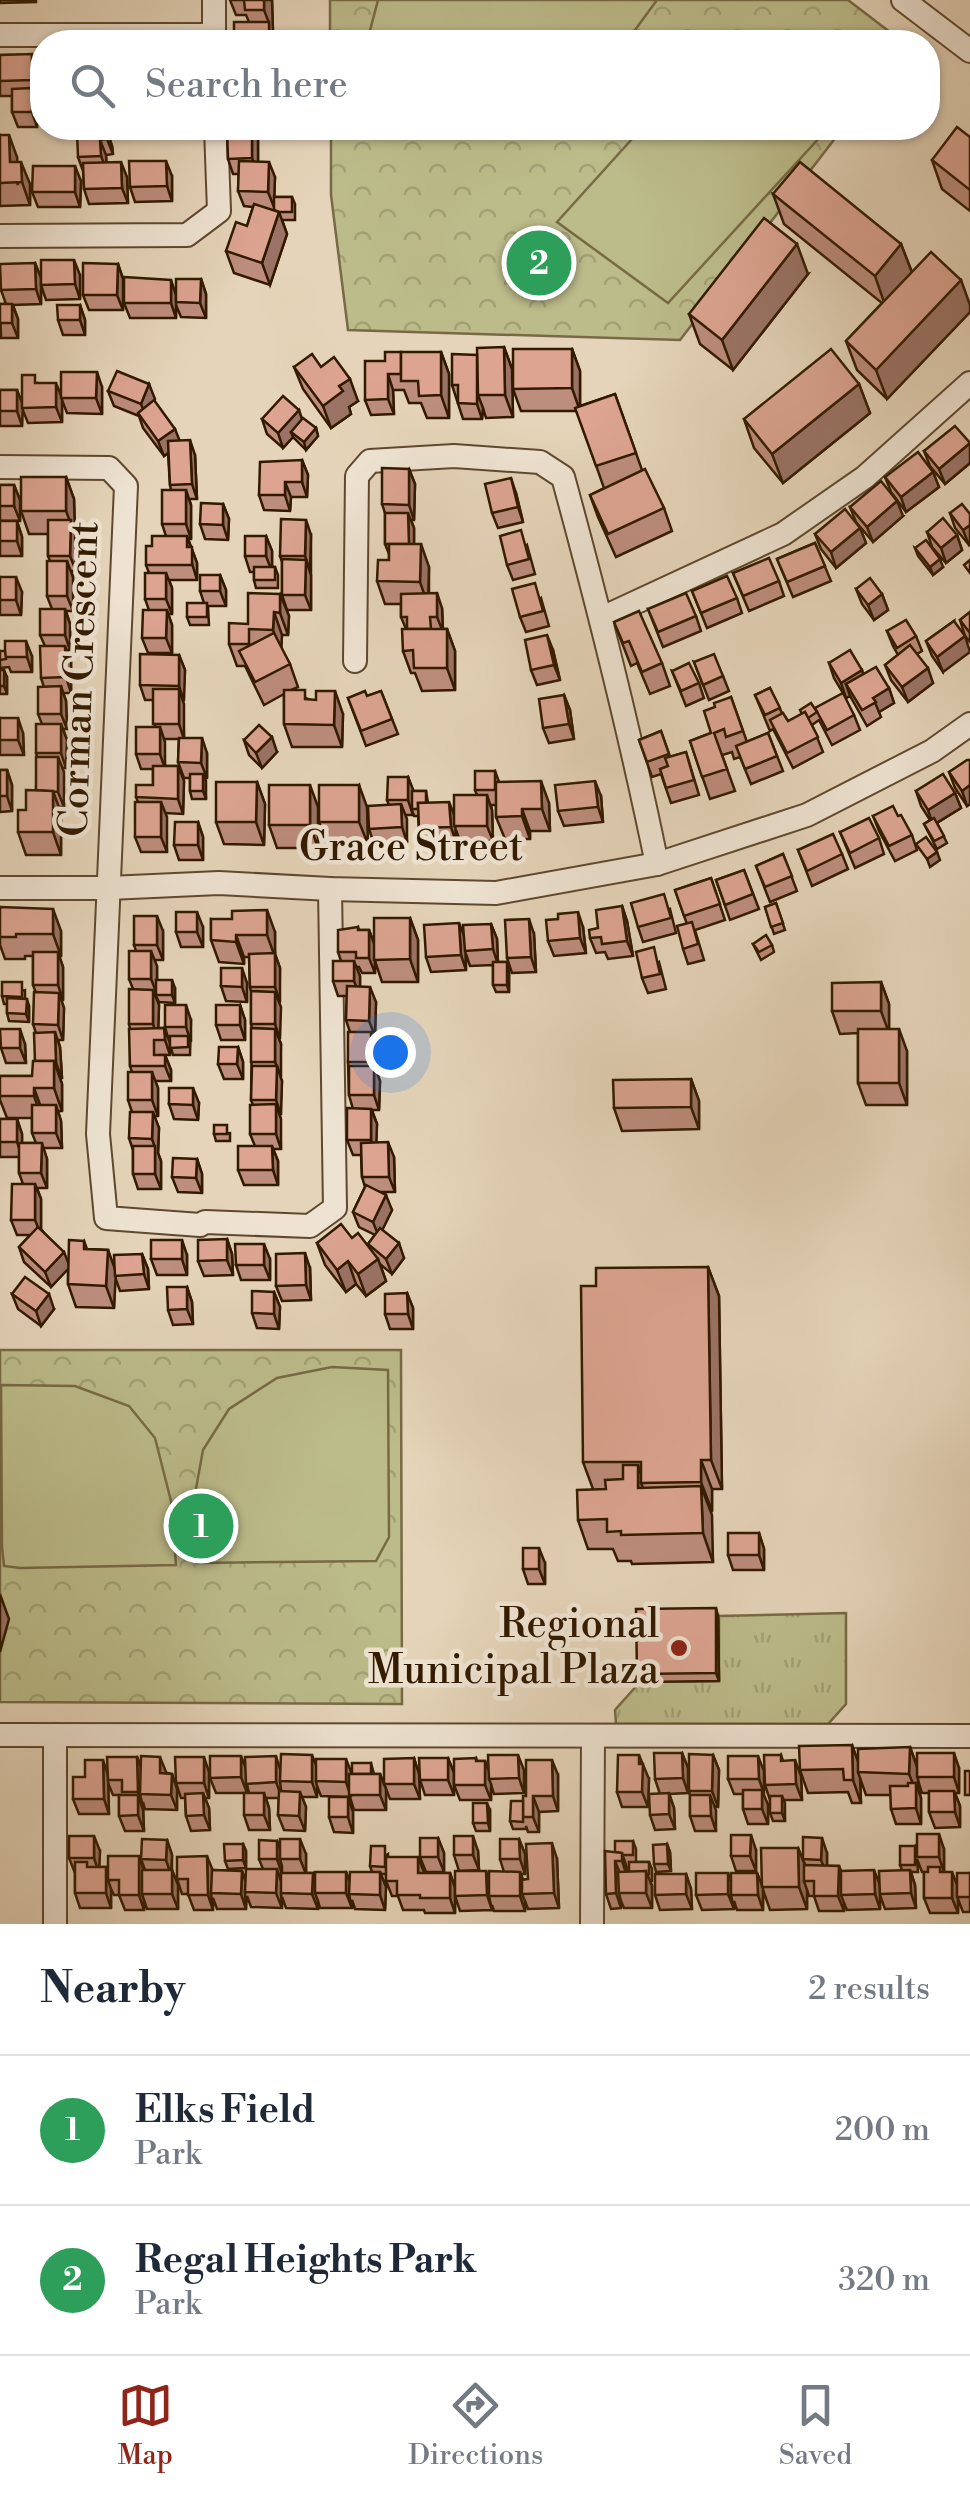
<!DOCTYPE html>
<style>
:root{--surface:#fff;--page:#f6f6f7;--text:#1f2937;--muted:#747a83;--line:#e0e1e3;--accent:#8f2418}
body{margin:0;font-family:"Libre Bodoni",serif;background:var(--page);color:var(--text)}
.you{position:absolute;left:390px;top:1052px;width:35px;height:35px;margin:-25px;border:8px solid #fff;border-radius:50%;background:#1a73e8;box-shadow:0 0 0 15px #1a73e833}
.badge{display:grid;place-items:center;width:65px;height:65px;border-radius:50%;background:var(--accent);color:#fff;font-size:32px;font-weight:700}
.pin{position:absolute;translate:-50% -50%;border:5px solid #fff;box-shadow:0 2px 10px #0006}
.list{margin:0;padding:0;list-style:none}
h2{display:flex;justify-content:space-between;align-items:center;height:130px;margin:0;padding:0 40px;font-size:42px}
h2 small{font-size:32px;font-weight:400;color:var(--muted)}
.list li{display:grid;grid-template-columns:65px 1fr auto;gap:30px;align-items:center;box-sizing:border-box;height:150px;padding:0 40px;border-top:2px solid var(--line)}
.list b{display:block;font-size:38px;white-space:nowrap}
.list p{margin:0;font-size:32px;white-space:nowrap;color:var(--muted)}
.list em{font-size:32px;font-style:normal;color:var(--muted)}
.icon{flex:none;width:55px;height:55px;fill:none;stroke:currentColor;stroke-width:2;stroke-linecap:round;stroke-linejoin:round}
.map{position:relative;flex:none;width:970px;height:1924px;overflow:hidden}
.search{position:absolute;background:var(--surface);box-shadow:0 2px 8px #0004;left:30px;right:30px;top:30px;height:110px;display:flex;align-items:center;gap:25px;box-sizing:border-box;padding:0 35px;border-radius:40px;color:var(--muted);font-size:38px}
.sheet{height:430px;background:var(--surface)}
nav{display:flex;justify-content:space-around;align-items:center;box-sizing:border-box;height:140px;border-top:2px solid var(--line);background:var(--surface);font-size:28px;color:var(--muted)}
nav a{display:grid;justify-items:center;gap:5px}
nav .on{color:var(--accent)}
.map>svg:first-child{display:block}
.grass{fill:url(#grass-tufts);stroke:#776a45;stroke-width:2.5}
.forest{fill:url(#forest-crowns);stroke:#776a45;stroke-width:2.5}
.pitch{fill:#bcbb8a;stroke:#776a45;stroke-width:2.5}
.lines{fill:none;stroke-linecap:round;stroke-linejoin:round}
.minor-casing{stroke:#5f482e;stroke-width:26}
.minor{stroke:#eee3d2;stroke-width:22}
.wall{fill:#bd8d7d;stroke:#321a00;stroke-width:2.5}
.shaded-wall{fill:#9a7366;stroke:#321a00;stroke-width:2.5}
.building{fill:#dca491;stroke:#321a00;stroke-width:2.5}
.poi-dot{fill:#8f2418;stroke:#eee3d2;stroke-width:4}
.labels{text-anchor:middle;dominant-baseline:central;stroke-width:9;stroke-linejoin:round;paint-order:stroke}
.street-label{font-size:40px;fill:#321a00;stroke:#eee3d2}
.poi-label{font-size:40px;fill:#321a00;stroke:#eee3d2;text-anchor:end}
</style>
<div class="map">
<svg width="970" height="1924" viewBox="0 0 970 1924">
<defs>
<pattern id="grass-tufts" width="24" height="20" patternUnits="userSpaceOnUse" patternTransform="scale(2.5)"><rect width="24" height="20" fill="#bcbb8a"/><path d="M3 7l-1-3M5 7V3M7 7l1-3M15 17l-1-3M17 17v-4M19 17l1-3" fill="none" stroke="#a2a075"/></pattern>
<pattern id="forest-crowns" width="20" height="18" patternUnits="userSpaceOnUse" patternTransform="scale(2.5)"><rect width="20" height="18" fill="#bcbb8a"/><path d="M2 6a3 3 0 1 1 6 0M12 15a3 3 0 1 1 6 0" fill="none" stroke="#a2a075"/></pattern>
</defs>
<rect width="100%" height="100%" fill="#e5d4b9"/>
<filter id="stains"><feTurbulence type="fractalNoise" baseFrequency=".002" numOctaves="4"/><feColorMatrix values="0 0 0 0 .2 0 0 0 0 .09 0 0 0 0 .02 0 0 0 .5 -.17"/></filter>
<radialGradient id="worn" r=".72"><stop offset=".6" stop-color="#630" stop-opacity="0"/><stop offset="1" stop-color="#630" stop-opacity=".3"/></radialGradient>
<path class="grass" d="M846 1613V1704L828 1724H616L615 1710 640 1682 719 1681V1616Z"/>
<g class="forest">
<path d="M330 0H848L903 42H330Z"/>
<path d="M331 128H843L680 340 348 330 331 195Z"/>
<path d="M0 1350H401L402 1704 0 1702Z"/>
</g>
<g class="pitch">
<path d="M378 0H657L635 30 621 42H367Z"/>
<path d="M642 128H811L821 136 668 303 557 222Z"/>
<path d="M332 1367 388 1370 389 1537 376 1561 197 1563 195 1494 203 1450 229 1409 277 1378Z"/>
<path d="M1 1385 75 1386 129 1406 155 1438 171 1501 176 1565 20 1568 4 1566 2 1547Z"/>
</g>
<g class="lines">
<defs>
<g id="minor">
<path d="M214 0V42"/>
<path d="M903 0 970 51"/>
<path d="M0 35H214"/>
<path d="M0 236 187 235 219 211 216 128"/>
<path d="M0 467 109 468 126 486 98 1134 106 1218 200 1225 205 1222 310 1226 335 1208 330 889"/>
<path d="M602 618 783 534 865 477 970 383"/>
<path d="M355 661 357 476 370 461 454 456 540 462 563 477C598 605 630 733 657 864"/>
<path d="M0 888H109L219 883 330 889 496 893 657 864 807 815 932 751 970 724"/>
<path d="M0 1735 970 1736"/>
<path d="M55 1924V1735"/>
<path d="M592 1924 593 1736"/>
</g>
</defs>
<use href="#minor" class="minor-casing"/>
<use href="#minor" class="minor"/>
</g>
<g class="wall">
<path d="M0 0H36V2L0 3Z"/>
<path d="M230 0H272L273 32 276 42H225L234 37 249 22 246 15H236Z"/>
<path d="M0 55H42V115H41L33 95 36 103 37 127H18L12 112V96H0Z"/>
<path d="M145 128H173V132H147Z"/>
<path d="M227 128H257L253 129 258 140V162L275 177 274 197H292L295 204V220H282L287 234 270 285 234 273 226 251 247 226 253 207 244 206 238 191 239 174H233L228 159Z"/>
<path d="M107 131 112 146 113 154 106 155V162L127 177 128 203 89 204 84 189 83 171 78 157Z"/>
<path d="M0 135 17 157V162L30 184V205L0 206Z"/>
<path d="M970 137V211L942 189 932 160Z"/>
<path d="M172 176V201L135 202 130 187Z"/>
<path d="M81 181 80 207H38L32 192Z"/>
<path d="M773 194 901 244 912 272 970 305V312L887 399 857 370 846 341 882 303 784 224Z"/>
<path d="M35 263 41 278 80 275V299L46 300 41 285V304L13 305 18 319V338H1L0 304H6L1 290Z"/>
<path d="M118 264 123 279V310H89L83 295Z"/>
<path d="M808 274 733 370 700 344 689 314Z"/>
<path d="M201 279 206 294V318L181 317 176 305V318H130L124 303 176 293Z"/>
<path d="M80 305 85 320V335H63L58 320Z"/>
<path d="M504 347 512 369 513 417 486 418 483 408 482 419H463L452 385 477 355Z"/>
<path d="M572 349 580 371V406L615 394 642 470 664 508 672 531 616 557 598 517 590 495 604 488 577 411H521L513 389Z"/>
<path d="M441 352 449 374V418H427L421 403H409L404 390H393L394 414 371 415 365 400 385 361Z"/>
<path d="M294 367H321L358 401 349 407 351 414 331 428 303 389Z"/>
<path d="M38 383 61 397 102 387V414L67 413 62 400V422L28 423 22 408V426H0V390H17L22 405Z"/>
<path d="M149 384 154 401 179 440 195 455 197 499H189L191 505V539H188L197 563V580H169L172 588V614H168L172 625V653H148L142 638 149 610 145 599 149 573 146 565 152 546 166 536 162 524 171 490 170 485 168 453 164 456 143 428 139 416 114 406 108 391Z"/>
<path d="M859 384 870 413 783 483 754 448 744 419Z"/>
<path d="M262 419H302L316 428 318 436 306 450 293 437 283 448 267 434Z"/>
<path d="M970 443V463L945 484 930 466 924 451Z"/>
<path d="M302 460 308 475 307 497H291L290 511 264 510 259 495Z"/>
<path d="M409 469 415 484 414 520H411L414 528V544L429 567V594L442 608 443 629H447L455 651V690L422 691 415 673H411L403 651 406 629 401 617V604H385L377 581 389 560V554L385 544V513L382 504Z"/>
<path d="M933 472 939 487 906 512 891 492 885 477Z"/>
<path d="M66 477 74 499 76 571H71L73 577V611H66L70 624V650H67L71 661V693H63L66 701 67 729H63L67 740 66 768H62L64 807H59L61 813V855H26L18 832 26 810 36 790 37 757 36 753 42 724 38 714 44 687 41 678 45 646 40 635 52 609 47 596 50 561 48 556V534H29L21 511Z"/>
<path d="M0 485H14L20 500V521H0Z"/>
<path d="M516 493 523 522 498 528 492 513Z"/>
<path d="M223 504 229 519 228 540 205 539 200 524Z"/>
<path d="M850 507 903 516 873 542 856 522Z"/>
<path d="M950 513 970 514V544L969 545 955 528Z"/>
<path d="M0 521H17L22 537V556H0Z"/>
<path d="M860 528 866 543 836 568 821 549 815 534Z"/>
<path d="M927 532 957 535 962 550 946 563 932 547Z"/>
<path d="M311 535V610H287L282 595V562L280 556Z"/>
<path d="M266 536 272 551V567H275L278 575V588H256L254 580V572H250L245 556Z"/>
<path d="M815 543 831 581 793 597 777 559Z"/>
<path d="M527 545 535 574 513 580 507 565Z"/>
<path d="M915 548 943 567 933 575 918 556Z"/>
<path d="M733 573 779 581 784 596 749 611Z"/>
<path d="M220 575 226 590V606H208L209 625H190L187 617 204 603 200 591Z"/>
<path d="M0 577 22 592 21 615H0Z"/>
<path d="M856 589 882 594 888 610 874 620 862 604Z"/>
<path d="M692 591 737 598 742 613 707 628Z"/>
<path d="M280 594 289 616 288 635H282L281 649 290 664 298 687 291 690 308 699 343 714 342 747H292L284 724V694L264 705 245 666H237L229 644 248 624Z"/>
<path d="M541 598 549 626 526 632 520 617Z"/>
<path d="M648 609 696 616 701 631 663 647Z"/>
<path d="M970 612V642L965 636 960 620Z"/>
<path d="M954 621 943 672 932 656 926 641Z"/>
<path d="M614 622 662 663 670 686 650 694 637 663 631 666Z"/>
<path d="M887 631 916 636 922 651 917 654 933 683 908 702 891 680 885 665 898 655 893 646Z"/>
<path d="M553 650 560 680 537 685 531 670Z"/>
<path d="M0 651 32 656V672H11L9 667 0 668Z"/>
<path d="M179 655 185 670 183 701 184 738 207 753V778H205L206 799H192L190 791V778H184L178 762 179 739H164L165 766H178L184 781 183 814 165 813 167 852H141L135 837 138 802 136 797 153 785V769H141L136 754 155 727 153 700H145L140 685Z"/>
<path d="M694 662 723 676 729 691 709 700Z"/>
<path d="M829 663 863 674 889 688 894 703 879 712 881 717 867 726 850 696 846 698 834 678Z"/>
<path d="M0 670 7 677V694H0Z"/>
<path d="M672 671 699 683 704 698 686 706Z"/>
<path d="M770 688 782 713 788 721 816 712 854 715 860 730 832 745 819 720 812 725 823 752 793 768 773 729 770 731 755 695Z"/>
<path d="M381 691 398 734 366 746 348 698 367 696Z"/>
<path d="M564 695 570 710 574 739 549 743 543 728Z"/>
<path d="M731 697 747 742 768 733 783 771 751 784 740 757 734 759 732 752 722 755 735 791 710 799 690 741 711 733 715 707Z"/>
<path d="M0 718 23 733 24 755H0Z"/>
<path d="M661 731 670 757 686 752 699 795 671 803 661 774 652 777 639 740Z"/>
<path d="M244 740 277 752 262 768 249 755Z"/>
<path d="M970 760V804L967 806 955 788 949 772Z"/>
<path d="M0 770H7L12 785V811L0 812Z"/>
<path d="M495 771 499 782 549 803 550 831H530V839H505L496 817V805H491L492 810 493 841H460L456 830V842L424 843 419 828 418 816H414L413 813V815H405L407 842 374 844 369 829 389 805 387 800 408 777 413 791H426L428 803 454 814 477 795 475 790Z"/>
<path d="M257 782 265 804 264 845 224 844 216 822Z"/>
<path d="M359 785 368 844 327 845 319 822Z"/>
<path d="M916 791 955 793 961 808 937 823 947 843 937 849 924 824 930 820 921 806Z"/>
<path d="M601 796 603 822 564 826 558 811Z"/>
<path d="M318 807V848H277L269 825Z"/>
<path d="M873 816H898L912 835 917 850 895 861 879 831Z"/>
<path d="M198 822 203 837V860H179L174 845Z"/>
<path d="M840 832 879 838 884 854 855 868Z"/>
<path d="M798 850 842 854 848 869 812 886Z"/>
<path d="M783 854 797 891 770 902 756 866Z"/>
<path d="M744 870 759 909 730 920 716 880Z"/>
<path d="M711 878 725 920 695 930 704 960 688 964 683 949 687 924 675 890Z"/>
<path d="M776 903 785 930 774 934 765 907Z"/>
<path d="M622 906 627 921 633 956 608 959 605 952 596 953 590 938Z"/>
<path d="M0 907 61 931V956H59L63 967V1000H61L64 1008 63 1040H58L60 1047 62 1078H60L62 1084V1111H58L61 1121 62 1148H43L47 1159V1188H37L41 1199V1229L68 1264 84 1241 87 1249 108 1250 114 1269 142 1254 148 1269 149 1289 120 1291 115 1277 114 1308 76 1307 68 1284V1268L51 1287 24 1262 19 1247 30 1235H17L11 1220 23 1184 19 1173V1157H0V1119H17L22 1134V1143H36L32 1133V1118H7L0 1100V1076H32L35 1061 36 1033 33 1024 36 993 33 985V956H25V959H5L0 945Z"/>
<path d="M670 909 676 933 643 942 638 927Z"/>
<path d="M410 918 418 940V982H382L375 961V973H362L359 967H356L360 976V987L376 1002 375 1036H373L377 1047V1073L380 1081 379 1110H372L377 1124 376 1142 394 1157 395 1192H381L392 1210 382 1230 404 1258 392 1274 380 1264 386 1281 366 1296 356 1284 346 1292 325 1265 317 1243 352 1238 370 1248 368 1244 375 1235 359 1227 353 1212 365 1187 362 1177 361 1155H353L347 1140 353 1109 349 1095 348 1062 350 1032 346 1020 347 996H338L333 981 341 961 338 952 358 927 359 930H369L374 943Z"/>
<path d="M211 919 275 932V954L280 968 279 1039 281 1044 280 1077 282 1081 280 1115 281 1149H273L278 1161V1185H244L238 1170 255 1146 250 1134 253 1105 251 1100 252 1028 251 1024V992L250 987 249 957H244V964L219 962 211 940Z"/>
<path d="M491 924 497 939 498 962H507L509 970V992H496L493 985V965L470 966 466 954V970L431 972 426 957 464 935Z"/>
<path d="M203 927V947H181L176 932Z"/>
<path d="M583 927 586 953 554 956 548 941Z"/>
<path d="M163 931V960H154L157 966V980L175 988V1003L159 1002 155 994 159 1005 158 1028H164L170 1043V1055H159H165L171 1070V1081H155L158 1088V1116H154L159 1128 158 1153 161 1161V1189H138L133 1174V1150L129 1138 132 1112 128 1100 132 1072 130 1066V1029L129 1024 133 989 129 979 136 951 134 945Z"/>
<path d="M534 934 536 972 512 973 507 958Z"/>
<path d="M753 944 772 945 774 952 761 960Z"/>
<path d="M659 962 666 989 648 993 642 978Z"/>
<path d="M881 982 889 1004V1029L907 1051V1105H866L858 1083V1033L840 1034 832 1011Z"/>
<path d="M247 983V1002L226 1001 221 986Z"/>
<path d="M25 990V999L29 1006V1022L9 1021 7 1013V1004H4L2 996Z"/>
<path d="M240 1005 245 1020V1040H221L216 1025Z"/>
<path d="M191 1020 190 1055H173L165 1027Z"/>
<path d="M25 1044 26 1063H6L1 1048Z"/>
<path d="M238 1047 243 1062V1079H224L218 1064Z"/>
<path d="M691 1079 699 1101V1129L622 1131 614 1108Z"/>
<path d="M199 1103 198 1120 174 1119 169 1104Z"/>
<path d="M230 1133V1141H216L214 1134Z"/>
<path d="M197 1159 202 1174V1193L178 1192 172 1177Z"/>
<path d="M227 1239 232 1254 233 1275 204 1276 198 1261Z"/>
<path d="M187 1255V1275H157L151 1259Z"/>
<path d="M270 1259V1280H241L236 1265Z"/>
<path d="M708 1267 719 1296 722 1489H712V1511H710L713 1562 632 1564 631 1561H618L613 1549H588L578 1520 593 1489 583 1462 596 1286Z"/>
<path d="M310 1268 311 1300 282 1301 276 1286Z"/>
<path d="M187 1287 192 1302 193 1324 173 1325 168 1310Z"/>
<path d="M274 1292 280 1307 279 1329 257 1328 252 1313Z"/>
<path d="M407 1293 413 1308V1329H390L385 1314Z"/>
<path d="M12 1294 54 1309 41 1326 18 1309Z"/>
<path d="M759 1533 764 1549V1570H733L728 1555Z"/>
<path d="M545 1563V1584H528L523 1569Z"/>
<path d="M718 1616 719 1681 640 1682 637 1674Z"/>
<path d="M852 1745 858 1763 910 1747 917 1766 959 1768V1793H955L960 1806V1827L935 1828 929 1812V1793H922L918 1780V1789L921 1798V1824H896L891 1809V1795H866L860 1778 861 1803H852L848 1792 808 1793 800 1770Z"/>
<path d="M682 1753 688 1768V1793L669 1794 674 1808 675 1829 655 1830 650 1815 660 1794 655 1779Z"/>
<path d="M713 1755 719 1770 718 1807 714 1806 716 1831H695L690 1816V1795L689 1791Z"/>
<path d="M781 1755 783 1761 801 1776 802 1800H784L785 1821H773L770 1813V1800L765 1785Z"/>
<path d="M137 1757 141 1767 172 1774 177 1789V1810L145 1809 143 1802 144 1831H125L119 1816V1795H113L108 1783 109 1814H79L73 1799 85 1777 107 1772Z"/>
<path d="M414 1758 419 1774 420 1799H390L384 1784Z"/>
<path d="M448 1758 454 1773V1795H425L420 1780Z"/>
<path d="M476 1758 477 1761H485L489 1770H524V1793L494 1794 491 1784V1800H460L454 1785Z"/>
<path d="M371 1763 374 1774H380L386 1789V1810H354L350 1797 321 1796 317 1786V1797H302L306 1807 305 1831 284 1830 278 1815 279 1798H266L269 1808 270 1830H249L244 1815 249 1793 247 1785V1793H216L210 1778 246 1768 280 1769 316 1765 351 1774Z"/>
<path d="M764 1771 763 1794 768 1805V1824H748L743 1809V1794H734L728 1779Z"/>
<path d="M209 1772V1798H205L209 1808 210 1830 191 1831 186 1816 185 1798H181L176 1783Z"/>
<path d="M558 1775V1811L539 1812V1832H528L526 1826V1829H513L510 1821 526 1796Z"/>
<path d="M649 1779 648 1807H622L617 1792Z"/>
<path d="M348 1797 353 1812V1833L334 1832 329 1817Z"/>
<path d="M490 1810V1831H476L473 1823Z"/>
<path d="M438 1838 444 1853V1872H426L420 1857Z"/>
<path d="M519 1839 525 1854V1874H521L523 1880 528 1879 557 1859 559 1908 528 1909 525 1901V1911H494L492 1905V1910L460 1911 455 1896V1913H425L424 1910H403L398 1896H392L386 1881V1874H381L386 1887 385 1910 355 1909 352 1900V1908H320L318 1901V1909L286 1908 282 1897V1908L251 1907 247 1896 246 1909H217L213 1898V1910H194L188 1894H182L177 1879 212 1870 242 1871 246 1882 263 1869 259 1859 277 1841 280 1848 306 1854V1873H313L315 1879 346 1872 350 1881 372 1872 370 1866 388 1854V1857L424 1873H450L455 1888 489 1879 504 1872 500 1859Z"/>
<path d="M167 1840 172 1855V1870L178 1885V1909H147L144 1900V1910H125L119 1895H114L111 1889V1908H80L75 1893V1873L69 1858 100 1851 99 1867H106L108 1873 145 1870 141 1859Z"/>
<path d="M633 1841 636 1849V1862H649L652 1869V1881H650L652 1886V1908H624L621 1901V1908L611 1909 606 1894 615 1852Z"/>
<path d="M243 1844 246 1851V1868L228 1869 225 1861Z"/>
<path d="M667 1844 670 1852 671 1871 656 1872 654 1864Z"/>
<path d="M915 1846 917 1852 944 1849V1872L957 1885 970 1873V1912H963L958 1899V1913H930L924 1898V1872H922L917 1859 918 1872H911L915 1885 916 1908 885 1909 880 1895V1909L847 1910 844 1903V1911H819L814 1896H809L807 1890V1909L770 1910 763 1890V1910H737L734 1901V1909L702 1910 696 1895 757 1873 762 1885 798 1848 805 1865 803 1859 827 1853V1866H839L841 1871 879 1884 902 1870 900 1865Z"/>
<path d="M756 1850V1871H736L731 1856Z"/>
<path d="M478 1851 479 1870 459 1871 454 1855Z"/>
<path d="M686 1874 691 1889 692 1909 660 1910 655 1895Z"/>
</g>
<g class="shaded-wall">
<path d="M264 0H272L273 32 276 42H269V23L264 10Z"/>
<path d="M31 88 36 103 37 127 32 112Z"/>
<path d="M252 128 258 140V173L252 158Z"/>
<path d="M107 131 112 146 113 154 107 139Z"/>
<path d="M9 135 17 157 18 185 10 162Z"/>
<path d="M100 140 106 155 107 171 101 156Z"/>
<path d="M166 161 172 176V201L167 186Z"/>
<path d="M21 162 30 184V205L22 182Z"/>
<path d="M121 162 127 177 128 203 122 188Z"/>
<path d="M269 162 275 177 274 207 268 192Z"/>
<path d="M75 166 81 181 80 207 75 192Z"/>
<path d="M279 212 287 234 270 285 262 263Z"/>
<path d="M797 244 808 274 733 370 722 340Z"/>
<path d="M901 244 912 273 885 305 875 276Z"/>
<path d="M74 260 80 275V299L75 284Z"/>
<path d="M35 263 41 278V304L36 289Z"/>
<path d="M118 264 123 279V310L117 295Z"/>
<path d="M201 279 206 294V318L200 303Z"/>
<path d="M171 280 176 295V318L171 303Z"/>
<path d="M961 280 970 305V312L887 399 876 370Z"/>
<path d="M12 304 18 319V338L12 323Z"/>
<path d="M80 305 85 320V335L80 320Z"/>
<path d="M504 347 512 369 513 417 505 395Z"/>
<path d="M572 349 580 371V411L572 388Z"/>
<path d="M441 352 449 374V418L441 395Z"/>
<path d="M477 355 478 395 483 408 482 419 477 404Z"/>
<path d="M97 372 102 387V414L96 398Z"/>
<path d="M388 374 393 390 394 414 388 399Z"/>
<path d="M350 379 358 401 349 407 351 414 331 428 323 406 339 386Z"/>
<path d="M56 383 62 398V422L56 407Z"/>
<path d="M149 384 155 399 147 419 141 404Z"/>
<path d="M859 384 870 413 783 483 772 454Z"/>
<path d="M17 390 23 405 22 426 17 411Z"/>
<path d="M299 410 304 425 291 432 293 437 283 448 278 433Z"/>
<path d="M316 428 318 436 306 450 304 442Z"/>
<path d="M175 429 181 444 164 456 158 441Z"/>
<path d="M190 440 195 455 197 499 192 484Z"/>
<path d="M970 443V463L945 484 939 469Z"/>
<path d="M302 460 308 475 307 497 302 482Z"/>
<path d="M409 469 415 484 414 520 409 505Z"/>
<path d="M933 472 939 487 906 512 901 497Z"/>
<path d="M66 477 74 499 76 571 70 556 71 524 66 511Z"/>
<path d="M511 478 516 493 523 522 518 507Z"/>
<path d="M285 482 291 497 290 511 285 495Z"/>
<path d="M14 485 20 500V521L14 506Z"/>
<path d="M186 490 191 505V539L186 524Z"/>
<path d="M897 501 903 516 873 542 867 527Z"/>
<path d="M223 504 229 519 228 540 223 525Z"/>
<path d="M408 513 414 528V559L409 544Z"/>
<path d="M306 520 311 535 310 571 305 556Z"/>
<path d="M17 521 22 537V556L17 541Z"/>
<path d="M970 525V544L969 545 963 530Z"/>
<path d="M860 528 866 543 836 568 831 552Z"/>
<path d="M957 535 962 550 946 563 941 548Z"/>
<path d="M187 536 197 563V580L187 547Z"/>
<path d="M266 536 272 551V572L266 556Z"/>
<path d="M421 544 429 567 428 605 420 582Z"/>
<path d="M940 559 943 567 933 575 930 567Z"/>
<path d="M306 560 311 575V610L305 595Z"/>
<path d="M67 561 73 577V611L67 596Z"/>
<path d="M166 573 172 588V614L166 599Z"/>
<path d="M220 575 226 590V606L220 591Z"/>
<path d="M16 577 22 592 21 615 16 600Z"/>
<path d="M437 593 442 608 443 632 437 617Z"/>
<path d="M280 594 289 616 288 635 280 613Z"/>
<path d="M882 594 888 610 874 620 868 605Z"/>
<path d="M65 609 70 624V650L65 635Z"/>
<path d="M167 610 172 625V653L166 638Z"/>
<path d="M274 612 282 635 281 652 273 630Z"/>
<path d="M447 629 455 651V690L447 668Z"/>
<path d="M547 635 553 650 560 680 554 665Z"/>
<path d="M965 636 970 652 943 672 937 657Z"/>
<path d="M26 641 32 656V672L27 657Z"/>
<path d="M65 646 71 661V693L66 677Z"/>
<path d="M179 655 185 670 184 701 179 686Z"/>
<path d="M928 668 933 683 908 702 902 687Z"/>
<path d="M4 670 7 677V694L4 686Z"/>
<path d="M862 670 867 685 846 684 850 696 846 698 841 683Z"/>
<path d="M61 686 66 701 67 729 61 714Z"/>
<path d="M889 688 894 703 879 712 873 698Z"/>
<path d="M179 689 184 704V739L179 724Z"/>
<path d="M335 691 343 714 342 747 334 725Z"/>
<path d="M564 695 570 710 574 739 569 724Z"/>
<path d="M18 718 23 733 24 755 18 740Z"/>
<path d="M61 724 67 740 66 768 61 753Z"/>
<path d="M160 727 165 742V769L160 754Z"/>
<path d="M272 737 277 752 262 768 256 753Z"/>
<path d="M202 738 207 753V778L201 763Z"/>
<path d="M58 757 64 772V807L58 792Z"/>
<path d="M178 766 184 781 183 814 178 799Z"/>
<path d="M7 770 12 785V811L7 796Z"/>
<path d="M203 774 206 781V799L203 791Z"/>
<path d="M408 777 414 792 412 809 413 815 408 800Z"/>
<path d="M541 781 549 803 550 831 542 809Z"/>
<path d="M595 781 601 796 603 822 598 807Z"/>
<path d="M257 782 265 804 264 845 256 822Z"/>
<path d="M310 785 318 807V848L310 825Z"/>
<path d="M359 785 367 807 368 844 359 822Z"/>
<path d="M970 785V804L967 806 962 791Z"/>
<path d="M53 791 61 813V855L53 832Z"/>
<path d="M955 793 961 808 933 825 928 810Z"/>
<path d="M487 795 492 810 493 841 487 826Z"/>
<path d="M161 802 167 817V852L161 837Z"/>
<path d="M449 802 455 817 456 842 451 827Z"/>
<path d="M401 804 407 819V842L402 827Z"/>
<path d="M522 809 530 831V839L522 816Z"/>
<path d="M198 822 203 837V860L198 845Z"/>
<path d="M937 852 940 860 930 867 927 859Z"/>
<path d="M622 906 627 921 633 956 627 941Z"/>
<path d="M53 909 61 931V956L53 934Z"/>
<path d="M267 910 275 932V954L280 968V1002L275 987V957L267 935Z"/>
<path d="M197 912 203 927V947L197 932Z"/>
<path d="M578 912 583 927 586 953 580 938Z"/>
<path d="M157 916 163 931V960L157 945Z"/>
<path d="M410 918 418 940V982L410 959Z"/>
<path d="M529 919 534 934 536 972 531 957Z"/>
<path d="M459 923 465 938 466 970 461 955Z"/>
<path d="M491 924 497 939 498 965 493 949Z"/>
<path d="M369 930 375 946V973L369 958Z"/>
<path d="M236 935 244 957V964L236 942Z"/>
<path d="M151 951 157 966V994L151 979Z"/>
<path d="M58 952 63 967V1000L58 985Z"/>
<path d="M354 961 360 976V996L354 981Z"/>
<path d="M507 962 509 970V992L507 985Z"/>
<path d="M242 968 247 983V1002L242 987Z"/>
<path d="M172 980 175 988V1003L172 995Z"/>
<path d="M881 982 889 1004V1033L881 1011Z"/>
<path d="M370 987 376 1002 375 1036 369 1021Z"/>
<path d="M153 990 159 1005 158 1039 153 1024Z"/>
<path d="M275 992 281 1007 280 1039 275 1024Z"/>
<path d="M59 993 64 1008 63 1040 58 1025Z"/>
<path d="M27 999 29 1006V1022L26 1014Z"/>
<path d="M186 1005 191 1020V1042L186 1027Z"/>
<path d="M240 1005 245 1020V1040L240 1025Z"/>
<path d="M164 1028 170 1043V1055L165 1040Z"/>
<path d="M20 1029 25 1044 26 1063 20 1048Z"/>
<path d="M275 1029 281 1044V1077L275 1062Z"/>
<path d="M899 1029 907 1051V1105L899 1083Z"/>
<path d="M55 1032 60 1047 62 1078 56 1063Z"/>
<path d="M371 1032 377 1047V1073L380 1081 379 1110 374 1095V1071L371 1062Z"/>
<path d="M238 1047 243 1062V1079L237 1064Z"/>
<path d="M165 1055 171 1070V1081L165 1066Z"/>
<path d="M54 1061 62 1084V1111L54 1088Z"/>
<path d="M277 1066 282 1081 281 1115 276 1100Z"/>
<path d="M152 1072 158 1088V1116L152 1100Z"/>
<path d="M691 1079 699 1101V1129L691 1107Z"/>
<path d="M34 1088 42 1110V1119L34 1096Z"/>
<path d="M193 1088 199 1103 198 1120 193 1105Z"/>
<path d="M276 1104 281 1119V1149L276 1134Z"/>
<path d="M56 1105 61 1121 62 1148 56 1133Z"/>
<path d="M371 1109 377 1124 376 1155 371 1140Z"/>
<path d="M153 1112 159 1128 158 1153 161 1161V1189L155 1174V1148L152 1139Z"/>
<path d="M17 1119 22 1134V1157L17 1142Z"/>
<path d="M388 1142 394 1157 395 1192 389 1177Z"/>
<path d="M42 1143 47 1159V1188L41 1173Z"/>
<path d="M272 1146 278 1161V1185L273 1170Z"/>
<path d="M197 1159 202 1174V1193L196 1178Z"/>
<path d="M35 1184 41 1199V1235L35 1220Z"/>
<path d="M386 1195 392 1210 379 1237 373 1222Z"/>
<path d="M227 1239 232 1254 233 1275 227 1260Z"/>
<path d="M182 1240 187 1255V1275L182 1259Z"/>
<path d="M399 1243 404 1258 392 1274 386 1259Z"/>
<path d="M264 1244 270 1259V1280L264 1265Z"/>
<path d="M108 1250 116 1272 114 1308 106 1286Z"/>
<path d="M64 1252 70 1267 51 1287 45 1272Z"/>
<path d="M305 1253 310 1268 311 1300 306 1285Z"/>
<path d="M142 1254 148 1269 149 1289 144 1274Z"/>
<path d="M378 1259 386 1281 366 1296 358 1274Z"/>
<path d="M348 1261 356 1284 346 1292 337 1270Z"/>
<path d="M708 1267 719 1296 722 1489 711 1460Z"/>
<path d="M187 1287 192 1302 193 1324 187 1309Z"/>
<path d="M274 1292 280 1307 279 1329 274 1314Z"/>
<path d="M407 1293 413 1308V1329L408 1314Z"/>
<path d="M49 1294 54 1309 41 1326 36 1311Z"/>
<path d="M701 1460 712 1489V1511L701 1482Z"/>
<path d="M638 1465 644 1483H641L649 1503 638 1488Z"/>
<path d="M701 1486 712 1515 713 1562 703 1533Z"/>
<path d="M759 1533 764 1549V1570L759 1555Z"/>
<path d="M539 1548 545 1563V1584L539 1569Z"/>
<path d="M1 1597 9 1619 0 1652V1601Z"/>
<path d="M716 1608 718 1616 719 1681 716 1673Z"/>
<path d="M852 1745 860 1767 858 1772 860 1778 861 1803 853 1780Z"/>
<path d="M910 1747 918 1770V1789L921 1798V1824L916 1808V1791L909 1774Z"/>
<path d="M682 1753 688 1768V1793L683 1778Z"/>
<path d="M954 1753 959 1768V1793L954 1777Z"/>
<path d="M312 1755 318 1770 316 1781 317 1786V1797L312 1782Z"/>
<path d="M518 1755 524 1770V1793L519 1778Z"/>
<path d="M639 1755 649 1779 648 1807 642 1792Z"/>
<path d="M713 1755 719 1770 718 1807 712 1791Z"/>
<path d="M241 1756 247 1771V1793L241 1777Z"/>
<path d="M276 1756 281 1772 280 1781 282 1798 276 1782Z"/>
<path d="M758 1756 764 1771V1794L759 1779Z"/>
<path d="M137 1757 143 1772 140 1794 143 1807 138 1792Z"/>
<path d="M160 1757 166 1772 165 1788 160 1773Z"/>
<path d="M204 1757 209 1772V1798L204 1783Z"/>
<path d="M414 1758 419 1774 420 1799 414 1784Z"/>
<path d="M448 1758 454 1773V1795L448 1780Z"/>
<path d="M346 1759 352 1774 351 1797 346 1782Z"/>
<path d="M103 1760 108 1775 109 1814 104 1799Z"/>
<path d="M552 1760 558 1775V1811L553 1796Z"/>
<path d="M795 1760 801 1776 802 1800 796 1784Z"/>
<path d="M485 1761 491 1776 489 1779 491 1784V1800L485 1785Z"/>
<path d="M172 1774 177 1789V1810L171 1795Z"/>
<path d="M380 1774 386 1789V1810L380 1795Z"/>
<path d="M762 1790 768 1805V1824L762 1809Z"/>
<path d="M954 1791 960 1806V1827L955 1812Z"/>
<path d="M300 1792 306 1807 305 1831 299 1816Z"/>
<path d="M203 1793 209 1808 210 1830 204 1815Z"/>
<path d="M264 1793 269 1808 270 1830 264 1815Z"/>
<path d="M669 1793 674 1808 675 1829 669 1814Z"/>
<path d="M138 1795 143 1810 144 1831 138 1815Z"/>
<path d="M710 1795 716 1810V1831L711 1816Z"/>
<path d="M533 1796 539 1812V1832L533 1817Z"/>
<path d="M782 1796 785 1803V1821L782 1813Z"/>
<path d="M348 1797 353 1812V1833L348 1817Z"/>
<path d="M487 1803 490 1810V1831L488 1823Z"/>
<path d="M939 1834 944 1849V1872L939 1857Z"/>
<path d="M751 1835 756 1850V1871L750 1856Z"/>
<path d="M94 1836 100 1851 99 1873 94 1858Z"/>
<path d="M473 1836 478 1851 479 1870 473 1855Z"/>
<path d="M438 1838 444 1853V1872L438 1857Z"/>
<path d="M822 1838 827 1853V1875L821 1860Z"/>
<path d="M300 1839 306 1854V1874L300 1859Z"/>
<path d="M519 1839 525 1854V1874L520 1859Z"/>
<path d="M167 1840 172 1855 171 1875 166 1860Z"/>
<path d="M277 1841 283 1856 280 1859 282 1866V1874L277 1859Z"/>
<path d="M552 1843 557 1859 559 1908 554 1893Z"/>
<path d="M243 1844 246 1851V1868L243 1860Z"/>
<path d="M667 1844 670 1852 671 1871 668 1864Z"/>
<path d="M798 1848 807 1870 804 1881 807 1890V1909L799 1887Z"/>
<path d="M622 1853 627 1868V1876L622 1861Z"/>
<path d="M139 1856 144 1871 142 1894 144 1900V1910L139 1895Z"/>
<path d="M207 1856 213 1871 211 1893 213 1910 208 1895Z"/>
<path d="M418 1857 424 1872V1888L418 1873Z"/>
<path d="M615 1861 621 1876 619 1893 621 1901V1908L616 1893Z"/>
<path d="M839 1866 844 1881 841 1895 844 1903V1911L838 1896Z"/>
<path d="M106 1867 111 1880H108L111 1889V1908L106 1893Z"/>
<path d="M277 1869 282 1884 281 1893 282 1908 276 1893Z"/>
<path d="M172 1870 178 1885V1909L172 1894Z"/>
<path d="M874 1870 880 1885V1909L875 1894Z"/>
<path d="M910 1870 915 1885 916 1908 911 1893Z"/>
<path d="M242 1871 247 1886 245 1892 246 1909 241 1894Z"/>
<path d="M486 1871 492 1886 489 1896 492 1910 487 1895Z"/>
<path d="M646 1871 652 1886V1908L646 1893Z"/>
<path d="M346 1872 352 1887 349 1894 352 1908 346 1893Z"/>
<path d="M380 1872 386 1887 385 1910 380 1895Z"/>
<path d="M520 1872 525 1887 522 1894 525 1901V1911L520 1896Z"/>
<path d="M952 1872 958 1887V1913L952 1898Z"/>
<path d="M313 1873 318 1888 315 1893 318 1901V1909L312 1894Z"/>
<path d="M450 1873 455 1888V1913L450 1898Z"/>
<path d="M728 1873 734 1888 731 1895 734 1909 728 1894Z"/>
<path d="M757 1873 763 1888V1910L758 1895Z"/>
<path d="M686 1874 691 1889 692 1909 686 1894Z"/>
</g>
<g class="building">
<path d="M244 0H264V10H245Z"/>
<path d="M234 22H269V42H225V37H234Z"/>
<path d="M32 54V80L0 81V55Z"/>
<path d="M32 55H42V92H33Z"/>
<path d="M31 88 32 112H12V89Z"/>
<path d="M957 127 970 137V190L932 160Z"/>
<path d="M227 128H252V158L228 159Z"/>
<path d="M107 131V139L100 140 101 156 78 157 77 132Z"/>
<path d="M0 135H9L10 162H21L22 182 0 183Z"/>
<path d="M129 161H166L167 186 130 187Z"/>
<path d="M239 161 269 162 268 192 238 191Z"/>
<path d="M121 162 122 188 84 189 83 163Z"/>
<path d="M800 162 901 244 875 276 773 194Z"/>
<path d="M33 166H75V192H32Z"/>
<path d="M274 197H292V212H279L274 210Z"/>
<path d="M254 204 279 212 262 263 226 251 236 222 247 226Z"/>
<path d="M764 218 797 244 722 340 689 314Z"/>
<path d="M931 252 961 280 876 370 846 341Z"/>
<path d="M41 260H74L75 284 41 285Z"/>
<path d="M35 263 36 289 1 290 0 264Z"/>
<path d="M83 263 118 264 117 295H83Z"/>
<path d="M124 277 171 280V303H124Z"/>
<path d="M176 279H201L200 303 176 302Z"/>
<rect x="0" y="304" width="12" height="19"/>
<path d="M57 305H80V320H58Z"/>
<path d="M504 347 505 395H478L477 348Z"/>
<path d="M513 349H572V388L513 389Z"/>
<path d="M831 349 859 384 772 454 744 419Z"/>
<path d="M385 352H401V374H388V399L365 400V361H385Z"/>
<path d="M401 352H441V395L419 396 418 381H401Z"/>
<path d="M312 354 321 367 334 357 350 379 339 386 343 391 323 406 294 367Z"/>
<path d="M452 354 477 355V404L458 403V385H452Z"/>
<path d="M117 371 149 384 141 404 108 391Z"/>
<path d="M61 372H97L96 398H61Z"/>
<path d="M22 375H35V383H56V407L22 408Z"/>
<rect x="0" y="390" width="17" height="21"/>
<path d="M615 394 636 453 596 466 575 408Z"/>
<path d="M283 396 299 410 278 433 262 419Z"/>
<path d="M154 400 175 429 158 441 138 413Z"/>
<path d="M303 418 316 428 304 442 291 432Z"/>
<path d="M955 426 970 443 939 469 924 451Z"/>
<path d="M190 440 192 484 170 485 168 441Z"/>
<path d="M918 452 933 472 901 497 885 477Z"/>
<path d="M302 460V482H285V495H259L260 462Z"/>
<path d="M382 468 409 469V505L382 504Z"/>
<path d="M645 469 664 508 608 534 590 495Z"/>
<rect x="21" y="477" width="45" height="34"/>
<path d="M511 478 518 507 492 513 485 484Z"/>
<path d="M881 481 897 501 867 527 850 507Z"/>
<rect x="0" y="485" width="14" height="21"/>
<rect x="162" y="490" width="24" height="34"/>
<path d="M201 503 223 504V525L200 524Z"/>
<path d="M962 504 970 514V525L963 530 950 513Z"/>
<path d="M845 509 860 528 831 552 815 534Z"/>
<path d="M385 513H408L409 544H385Z"/>
<path d="M943 518 957 535 941 548 927 532Z"/>
<path d="M281 519 306 520 305 556H280Z"/>
<path d="M48 520H71L70 556H48Z"/>
<rect x="0" y="521" width="17" height="20"/>
<path d="M521 530 529 559 507 565 500 536Z"/>
<path d="M152 536H187V547H192V565H146V546H152Z"/>
<rect x="245" y="536" width="21" height="20"/>
<path d="M926 540 940 559 930 567 915 548Z"/>
<path d="M815 543 825 566 787 582 777 559Z"/>
<path d="M389 544H421L420 582 377 581 378 560H389Z"/>
<path d="M769 558 779 581 743 596 733 573Z"/>
<path d="M282 559 306 560 305 595H282Z"/>
<path d="M970 560V573L964 565Z"/>
<rect x="47" y="561" width="20" height="35"/>
<rect x="254" y="567" width="21" height="13"/>
<rect x="145" y="573" width="21" height="26"/>
<rect x="200" y="575" width="20" height="16"/>
<path d="M727 576 737 598 701 613 692 591Z"/>
<rect x="0" y="577" width="16" height="23"/>
<path d="M870 578 882 594 868 605 856 589Z"/>
<path d="M535 583 543 611 520 617 512 589Z"/>
<path d="M248 593 280 594V613L274 612 273 630 249 629V644H229V623L248 624Z"/>
<path d="M437 593V617H430L431 629H407V617H401V594Z"/>
<path d="M686 593 696 616 658 632 648 609Z"/>
<rect x="187" y="603" width="20" height="14"/>
<rect x="40" y="609" width="25" height="26"/>
<path d="M143 610H167L166 638H142Z"/>
<path d="M639 611 662 663 642 672 629 641 623 643 614 622Z"/>
<path d="M970 612V633L960 620Z"/>
<path d="M906 620 916 636 897 648 887 631Z"/>
<path d="M954 621 965 636 937 657 926 641Z"/>
<path d="M402 629H447V668H414L413 650 403 651Z"/>
<path d="M274 633 290 664 255 682 239 651Z"/>
<path d="M547 635 554 665 531 670 525 640Z"/>
<path d="M5 641H26L27 657H5Z"/>
<path d="M910 645 928 668 902 687 885 665Z"/>
<path d="M40 646H65L66 677 41 678Z"/>
<path d="M850 650 862 670 841 683 829 663Z"/>
<path d="M0 651H5L6 659 0 660Z"/>
<path d="M140 654 179 655V686L140 685Z"/>
<path d="M714 654 723 676 703 685 694 662Z"/>
<path d="M689 663 699 683 681 691 672 671Z"/>
<path d="M876 667 889 688 873 698 876 702 862 710 846 684Z"/>
<rect x="0" y="670" width="4" height="16"/>
<path d="M61 686V714H38V687Z"/>
<path d="M770 688 780 708 765 715 755 695Z"/>
<rect x="153" y="689" width="26" height="35"/>
<path d="M284 690H305V699L316 700V691H335L334 725 284 724Z"/>
<path d="M365 691 367 696 381 691 392 719 361 731 348 698Z"/>
<path d="M843 693 854 715 827 730 815 708Z"/>
<path d="M564 695 569 724 543 728 539 699Z"/>
<path d="M731 697 743 731 726 737 724 729 714 733 727 769 702 777 690 741 711 733 704 711 715 707 714 703Z"/>
<path d="M811 703 817 712 808 718 805 712 802 714 800 710Z"/>
<path d="M805 712 818 737 787 753 770 720 783 713 788 721Z"/>
<rect x="0" y="718" width="18" height="22"/>
<rect x="36" y="724" width="25" height="29"/>
<path d="M259 725 272 737 256 753 244 740Z"/>
<rect x="136" y="727" width="24" height="27"/>
<path d="M661 731 669 754 647 762 639 740Z"/>
<path d="M768 733 777 756 745 769 736 746Z"/>
<path d="M179 738H202L201 763 178 762Z"/>
<path d="M686 752 694 780 666 788 660 769 668 766 665 758Z"/>
<path d="M36 757H58V792L36 790Z"/>
<path d="M967 760H970V785L962 791 949 772Z"/>
<path d="M153 766H178V799L136 797V785H153Z"/>
<rect x="0" y="770" width="7" height="26"/>
<rect x="475" y="771" width="20" height="19"/>
<rect x="190" y="774" width="13" height="17"/>
<path d="M943 774 955 793 928 810 916 791Z"/>
<path d="M388 777H408V800H387Z"/>
<path d="M541 781 542 809H522V816L496 817V782Z"/>
<path d="M595 781 598 807 558 811 555 785Z"/>
<path d="M216 782H257L256 822H216Z"/>
<rect x="269" y="785" width="41" height="40"/>
<rect x="319" y="785" width="40" height="37"/>
<path d="M26 790 53 791V832H18V810H26Z"/>
<path d="M412 791H426V803H418V809H412Z"/>
<rect x="454" y="795" width="33" height="31"/>
<rect x="135" y="802" width="26" height="35"/>
<path d="M449 802 451 827 419 828 418 803Z"/>
<path d="M401 804 402 827 369 829 368 806Z"/>
<path d="M893 806 898 816 901 815 912 835 889 846 873 816Z"/>
<path d="M869 818 879 838 850 853 840 832Z"/>
<path d="M934 818 944 836 934 841 924 824Z"/>
<path d="M175 822H198V845H174Z"/>
<path d="M833 834 842 854 807 871 798 850Z"/>
<path d="M926 837 937 852 927 859 916 844Z"/>
<path d="M783 854 792 876 765 887 756 866Z"/>
<path d="M744 870 753 894 725 905 716 880Z"/>
<path d="M711 878 720 904 684 916 675 890Z"/>
<path d="M664 894 671 918 638 927 631 903Z"/>
<path d="M776 903 783 923 771 927 765 907Z"/>
<path d="M622 906 627 941 602 944 601 937 590 938 589 930 598 928 596 910Z"/>
<path d="M0 907 53 909V934H16V937H0Z"/>
<path d="M267 910V935H236V942L211 940V919H232V911Z"/>
<rect x="176" y="912" width="21" height="20"/>
<path d="M578 912 580 938 548 941 546 920 558 919V914Z"/>
<rect x="134" y="916" width="23" height="29"/>
<path d="M374 918H410V959L374 960Z"/>
<path d="M529 919 531 957 507 958 505 920Z"/>
<path d="M692 922 698 944 683 949 677 926Z"/>
<path d="M459 923 461 955 426 957 424 925Z"/>
<path d="M491 924 493 949 465 951 463 925Z"/>
<path d="M358 927V930H369V958H356V952H338V930Z"/>
<path d="M766 935 772 945 759 952 753 944Z"/>
<path d="M654 947 660 974 642 978 636 952Z"/>
<rect x="129" y="951" width="22" height="28"/>
<rect x="33" y="952" width="25" height="33"/>
<path d="M275 953V987H250L249 954Z"/>
<rect x="333" y="961" width="21" height="20"/>
<rect x="493" y="962" width="14" height="23"/>
<path d="M221 968H242V987L221 986Z"/>
<rect x="156" y="980" width="16" height="15"/>
<path d="M2 982H22V997L2 996Z"/>
<path d="M881 982V1011H832V983Z"/>
<path d="M347 986 370 987 369 1021 346 1020Z"/>
<path d="M129 989 153 990V1024H129Z"/>
<path d="M251 991 275 992V1024H251Z"/>
<path d="M34 992 59 993 58 1025 33 1024Z"/>
<path d="M7 998 27 999 26 1014 7 1013Z"/>
<rect x="165" y="1005" width="21" height="22"/>
<rect x="216" y="1005" width="24" height="20"/>
<path d="M164 1028 165 1040H154V1055H165V1066H130L129 1029Z"/>
<path d="M251 1028 275 1029V1062H251Z"/>
<path d="M0 1029H20V1048H1Z"/>
<rect x="858" y="1029" width="41" height="54"/>
<path d="M55 1032 56 1063H54V1061H35L34 1033Z"/>
<rect x="348" y="1032" width="23" height="30"/>
<path d="M170 1036H188V1047L170 1048Z"/>
<path d="M219 1047H238L237 1064H218Z"/>
<path d="M33 1061H54V1088H34V1096H0V1076H32Z"/>
<path d="M252 1066H277L276 1100H251Z"/>
<rect x="349" y="1066" width="25" height="29"/>
<rect x="128" y="1072" width="24" height="28"/>
<path d="M691 1079V1107L614 1108 613 1080Z"/>
<path d="M169 1088H193V1105L169 1104Z"/>
<path d="M276 1104V1134H250V1105Z"/>
<rect x="32" y="1105" width="24" height="28"/>
<path d="M347 1108 371 1109V1140H347Z"/>
<path d="M130 1112H153L152 1139 129 1138Z"/>
<rect x="0" y="1119" width="17" height="23"/>
<rect x="214" y="1125" width="13" height="9"/>
<path d="M388 1142 389 1177H362L361 1143Z"/>
<path d="M19 1143H42L41 1173H19Z"/>
<rect x="133" y="1146" width="22" height="28"/>
<path d="M238 1146H272L273 1170H238Z"/>
<path d="M173 1158 197 1159 196 1178 172 1177Z"/>
<path d="M12 1184H35V1220H11Z"/>
<path d="M366 1185 386 1195 373 1222 353 1212Z"/>
<path d="M341 1224 352 1238 358 1233 378 1259 358 1274 348 1261 337 1270 317 1243Z"/>
<path d="M38 1227 64 1252 45 1272 19 1247Z"/>
<path d="M380 1228 399 1243 386 1259 368 1244Z"/>
<path d="M227 1239V1260L198 1261V1240Z"/>
<path d="M69 1240 84 1241V1249L108 1250 106 1286 68 1284Z"/>
<rect x="151" y="1240" width="31" height="19"/>
<path d="M235 1244H264V1265H236Z"/>
<path d="M305 1253 306 1285 276 1286V1254Z"/>
<path d="M142 1254 144 1274 115 1276 114 1255Z"/>
<path d="M708 1267 711 1460H701V1482L641 1483V1462H583L581 1286H596V1268Z"/>
<path d="M25 1277 49 1294 36 1311 12 1294Z"/>
<path d="M167 1287H187V1309L168 1310Z"/>
<path d="M252 1291 274 1292V1314L252 1313Z"/>
<path d="M407 1293 408 1314H385V1294Z"/>
<path d="M623 1465H638V1488L701 1486 703 1533 621 1535V1531L607 1532V1519L578 1520 577 1490 606 1489 605 1480 623 1479Z"/>
<rect x="728" y="1533" width="31" height="22"/>
<rect x="523" y="1548" width="16" height="21"/>
<path d="M716 1608V1673L637 1674 636 1609Z"/>
<path d="M852 1745 853 1780H844L843 1769 800 1770 799 1746Z"/>
<path d="M910 1747 909 1774 858 1772V1749Z"/>
<path d="M654 1753H682L683 1778 655 1779Z"/>
<rect x="917" y="1753" width="37" height="24"/>
<path d="M281 1754 312 1755V1782L280 1781Z"/>
<path d="M689 1754 713 1755 712 1791H689Z"/>
<path d="M488 1755H518L519 1778 489 1779Z"/>
<path d="M618 1755H639V1764H643L642 1792H617Z"/>
<path d="M764 1755H781V1761L795 1760 796 1784 765 1785Z"/>
<path d="M141 1756 160 1757V1773L172 1774 171 1795 140 1794Z"/>
<path d="M210 1756H241V1777L210 1778Z"/>
<path d="M276 1756V1782L246 1784 245 1757Z"/>
<path d="M728 1756H758L759 1779H728Z"/>
<path d="M107 1757H137L138 1792H122V1780H108Z"/>
<path d="M175 1757H204V1783H176Z"/>
<path d="M414 1758V1784H384V1759Z"/>
<path d="M419 1758H448V1780H420Z"/>
<path d="M476 1758V1761H485V1785H454V1759Z"/>
<path d="M316 1759H346V1782L316 1781Z"/>
<path d="M85 1760H103L104 1799H73V1777H85Z"/>
<path d="M526 1760H552L553 1796H533V1817H523V1796H526Z"/>
<rect x="352" y="1763" width="19" height="11"/>
<rect x="965" y="1771" width="5" height="24"/>
<rect x="349" y="1774" width="31" height="21"/>
<path d="M908 1783H916V1808L891 1809 890 1786H908Z"/>
<rect x="743" y="1790" width="19" height="19"/>
<path d="M279 1791 300 1792 299 1816 278 1815Z"/>
<path d="M929 1791H954L955 1812H929Z"/>
<path d="M203 1793 204 1815 186 1816 185 1794Z"/>
<rect x="244" y="1793" width="20" height="22"/>
<path d="M669 1793V1814L650 1815 649 1794Z"/>
<path d="M119 1795H138V1815L119 1816Z"/>
<path d="M690 1795H710L711 1816H690Z"/>
<rect x="770" y="1796" width="12" height="17"/>
<rect x="329" y="1797" width="19" height="20"/>
<path d="M511 1801H523V1822L510 1821Z"/>
<path d="M473 1803H487L488 1823H473Z"/>
<rect x="917" y="1834" width="22" height="23"/>
<path d="M731 1835H751L750 1856H731Z"/>
<rect x="69" y="1836" width="25" height="22"/>
<rect x="454" y="1836" width="19" height="19"/>
<path d="M803 1837 822 1838 821 1860 803 1859Z"/>
<rect x="420" y="1838" width="18" height="19"/>
<path d="M142 1839 167 1840 166 1860 141 1859Z"/>
<rect x="280" y="1839" width="20" height="20"/>
<path d="M500 1839H519L520 1859H500Z"/>
<path d="M259 1840 277 1841V1859H259Z"/>
<path d="M615 1841H633V1855H622V1853L615 1852Z"/>
<path d="M552 1843 554 1893 522 1894V1880L528 1879 526 1844Z"/>
<path d="M224 1844H243V1860L225 1861Z"/>
<path d="M667 1844 668 1864H654L653 1845Z"/>
<path d="M371 1846H385V1867L370 1866Z"/>
<rect x="900" y="1846" width="15" height="19"/>
<path d="M761 1848H798L799 1887H762Z"/>
<path d="M605 1851 622 1853V1861H615L616 1893 606 1894Z"/>
<path d="M108 1856H139V1895H119V1880H108Z"/>
<path d="M207 1856 208 1895H188V1879H177V1857Z"/>
<path d="M386 1857H418V1873H450V1898H420V1895H397V1881H386Z"/>
<path d="M75 1862H87V1867H106V1893H75Z"/>
<path d="M629 1862H649V1874H646V1871L629 1872Z"/>
<path d="M804 1865 839 1866 838 1896H814V1881H804Z"/>
<path d="M928 1867H940V1872H952V1898H924V1872H928Z"/>
<path d="M246 1869H277L276 1893 245 1892Z"/>
<rect x="142" y="1870" width="30" height="24"/>
<path d="M212 1870 242 1871 241 1894 211 1893Z"/>
<path d="M874 1870 875 1894 841 1895V1871Z"/>
<path d="M910 1870 911 1893 880 1894 879 1871Z"/>
<path d="M455 1871H486L487 1895 455 1896Z"/>
<path d="M489 1871 520 1872V1896H489Z"/>
<path d="M646 1871V1893H619L618 1872Z"/>
<rect x="315" y="1872" width="31" height="21"/>
<path d="M350 1872H380V1895L349 1894Z"/>
<path d="M281 1873H313L312 1894 281 1893Z"/>
<path d="M696 1873H728V1894L696 1895Z"/>
<path d="M731 1873H757L758 1895H731Z"/>
<rect x="957" y="1873" width="13" height="24"/>
<path d="M655 1874H686V1894L655 1895Z"/>
</g>
<circle class="poi-dot" cx="679" cy="1648" r="10"/>
<g class="labels">
<g class="street-label">
<text transform="translate(80 679) rotate(-88)">Corman Crescent</text>
<text x="411" y="848">Grace Street</text>
</g>
<g class="poi-label">
<text x="659" y="1625">Regional<tspan x="659" dy="46">Municipal Plaza</tspan></text>
</g>
</g>
<rect width="100%" height="100%" filter="url(#stains)"/>
<rect width="100%" height="100%" fill="url(#worn)"/>
</svg>
<div class="you"></div>
<div class="pin badge" style="left:201px;top:1526px;background:#2e9e5b">1</div>
<div class="pin badge" style="left:539px;top:263px;background:#2e9e5b">2</div>
<div class="search"><svg class="icon" aria-label="search" viewBox="0 0 24 24"><circle cx="10" cy="10" r="6"/><path d="M15 15l6 6"/></svg>Search here</div>
</div>
<section class="sheet">
<h2>Nearby<small>2 results</small></h2>
<ul class="list">
<li><span class="badge" style="background:#2e9e5b">1</span><div><b>Elks Field</b><p>Park</p></div><em>200 m</em></li>
<li><span class="badge" style="background:#2e9e5b">2</span><div><b>Regal Heights Park</b><p>Park</p></div><em>320 m</em></li>
</ul>
</section>
<nav>
<a class="on"><svg class="icon" aria-label="map" viewBox="0 0 24 24"><path d="M3 6l6-2 6 2 6-2v14l-6 2-6-2-6 2zM9 4v14M15 6v14"/></svg>Map</a>
<a><svg class="icon" aria-label="directions" viewBox="0 0 24 24"><path d="M12 3l9 9-9 9-9-9zM9 14v-3h6M13 9l2 2-2 2"/></svg>Directions</a>
<a><svg class="icon" aria-label="saved" viewBox="0 0 24 24"><path d="M7 4h10v16l-5-4-5 4z"/></svg>Saved</a>
</nav>
